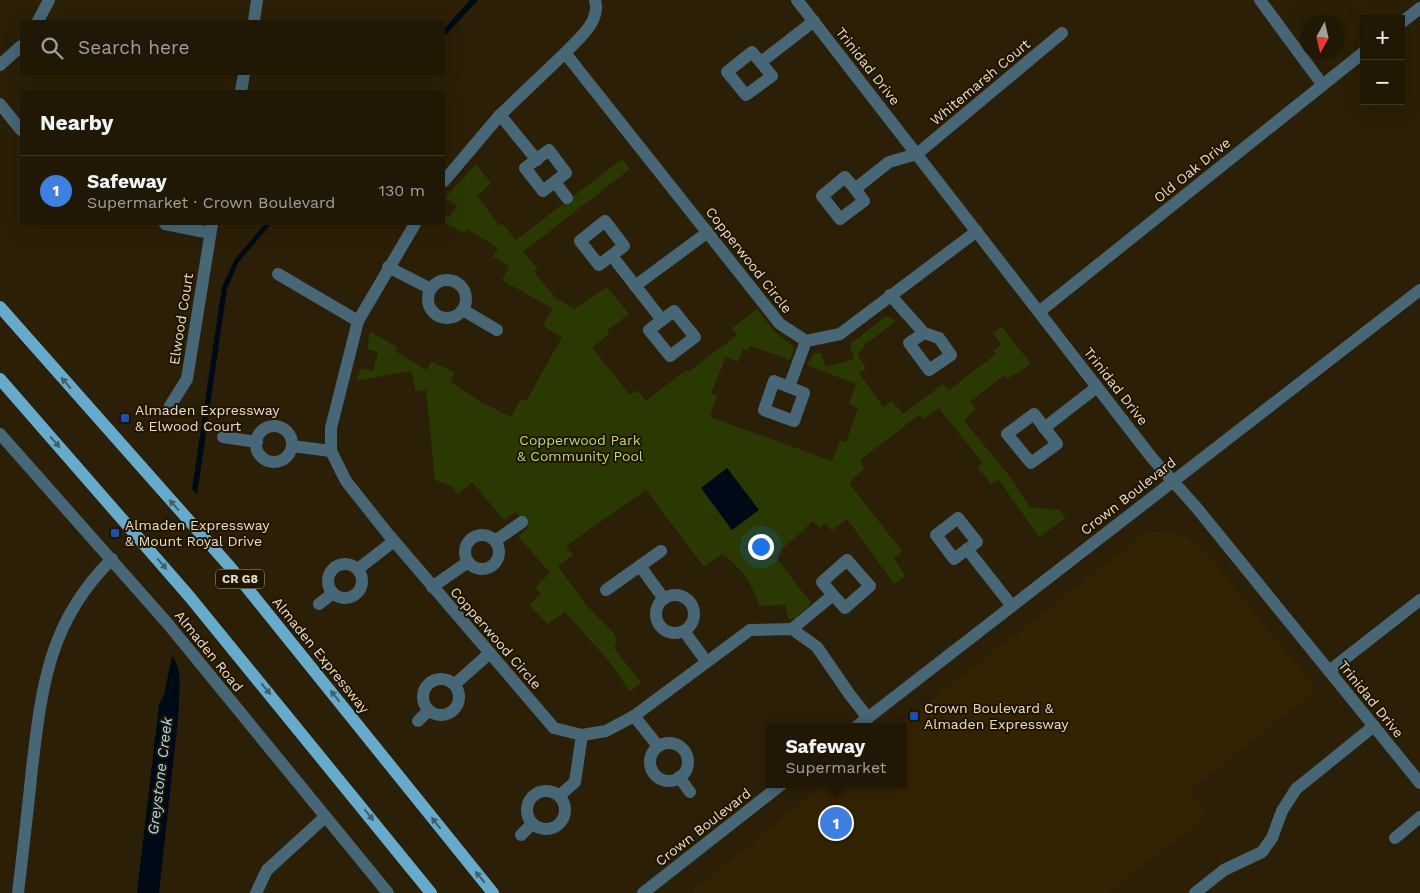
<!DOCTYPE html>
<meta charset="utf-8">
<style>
:root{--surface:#211705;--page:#29200f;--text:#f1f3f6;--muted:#a29f9a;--line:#3e3627;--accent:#d93025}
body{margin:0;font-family:"Work Sans",sans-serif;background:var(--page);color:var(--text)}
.controls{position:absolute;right:15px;top:15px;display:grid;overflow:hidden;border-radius:0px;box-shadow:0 5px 20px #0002}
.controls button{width:45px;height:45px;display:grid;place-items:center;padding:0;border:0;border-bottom:1px solid var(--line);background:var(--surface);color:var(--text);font:25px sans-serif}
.compass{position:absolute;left:1300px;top:15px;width:45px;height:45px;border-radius:50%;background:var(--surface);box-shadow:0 5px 20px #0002;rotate:188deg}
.you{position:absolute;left:760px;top:546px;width:18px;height:18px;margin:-12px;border:4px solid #fff;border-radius:50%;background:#1a73e8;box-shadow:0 0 0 8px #1a73e833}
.badge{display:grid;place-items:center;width:32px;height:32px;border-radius:50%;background:var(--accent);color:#fff;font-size:16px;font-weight:700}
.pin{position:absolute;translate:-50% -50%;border:2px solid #fff;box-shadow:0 1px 5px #0006}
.popup{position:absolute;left:766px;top:723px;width:140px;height:65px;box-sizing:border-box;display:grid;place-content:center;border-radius:0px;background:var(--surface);filter:drop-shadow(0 1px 4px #0005);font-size:16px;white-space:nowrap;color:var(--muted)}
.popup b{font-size:19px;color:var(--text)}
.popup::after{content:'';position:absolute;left:50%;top:100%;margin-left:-10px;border:10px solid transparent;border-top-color:var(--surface)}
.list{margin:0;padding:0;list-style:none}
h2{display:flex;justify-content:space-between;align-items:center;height:65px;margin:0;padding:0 20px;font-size:21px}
h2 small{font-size:16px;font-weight:400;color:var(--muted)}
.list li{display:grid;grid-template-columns:32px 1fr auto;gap:15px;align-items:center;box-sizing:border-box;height:70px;padding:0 20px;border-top:1px solid var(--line)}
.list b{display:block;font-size:19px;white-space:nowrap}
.list p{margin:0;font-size:16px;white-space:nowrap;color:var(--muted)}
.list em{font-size:16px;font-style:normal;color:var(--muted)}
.icon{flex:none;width:28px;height:28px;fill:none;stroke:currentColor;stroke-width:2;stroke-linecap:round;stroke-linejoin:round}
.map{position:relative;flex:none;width:1420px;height:893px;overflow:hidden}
.search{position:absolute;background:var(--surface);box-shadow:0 5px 20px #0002;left:20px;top:20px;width:425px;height:55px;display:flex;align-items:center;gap:12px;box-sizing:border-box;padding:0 18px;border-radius:0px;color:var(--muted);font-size:19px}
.panel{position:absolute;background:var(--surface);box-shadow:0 5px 20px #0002;left:20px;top:90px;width:425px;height:135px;border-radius:0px}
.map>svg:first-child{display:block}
.built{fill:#342303}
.green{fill:#293901}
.water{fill:#000a16}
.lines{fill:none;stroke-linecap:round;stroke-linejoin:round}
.minor{stroke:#476676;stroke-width:12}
.major{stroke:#67abcc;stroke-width:12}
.oneway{fill:#446066}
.transit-dot{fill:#1a4fb4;stroke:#221500;stroke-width:2}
.labels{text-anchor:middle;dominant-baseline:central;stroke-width:4;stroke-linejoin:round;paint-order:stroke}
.shield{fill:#221500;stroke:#aba191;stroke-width:1}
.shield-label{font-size:12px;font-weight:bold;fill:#e6ddcf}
.street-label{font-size:14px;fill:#e6ddcf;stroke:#221500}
.poi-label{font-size:14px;fill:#e6ddcf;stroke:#221500;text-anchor:start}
.park-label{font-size:14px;fill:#b7da7b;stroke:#221500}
.water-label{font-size:15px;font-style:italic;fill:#a1dcff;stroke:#221500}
</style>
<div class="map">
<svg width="1420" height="893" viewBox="0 0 1420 893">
<rect width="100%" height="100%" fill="#2c1f07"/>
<path class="built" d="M1171 530 1197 542 1316 690 1189 791 1208 815 1108 893H690L824 784H902V727H897L1145 534Z"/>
<path class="green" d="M622 159 630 169 523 252 538 269 534 272 558 301 560 300 574 309 607 287 629 314 607 331 609 334 592 348 630 395 637 390 646 401 686 370 688 372 737 335 732 328 757 309 775 332 792 346 794 349 790 360 750 346 748 350 743 349 738 362 726 357 711 393 717 396 710 417 832 461 840 440 846 442 858 408 849 404 856 384 807 365 814 353H821L826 367 854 359 850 344 885 317 893 318 895 322 863 346 864 348 857 354 866 368 859 373 883 407 892 401 903 414 943 384 949 390 996 354 993 351 1001 345 993 333 1002 327 1031 364 1007 379 1004 375 970 402 976 408 964 421 1007 473 1030 507 1059 510 1066 518 1039 537 999 480 991 484 977 467 982 462 939 408 924 419 919 415 860 460 864 468 849 483 902 551 894 558 905 576 894 584 847 519 832 531 825 523 819 528 813 521 775 556 811 603 796 618 788 619 786 605 759 606C755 588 738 563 722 554L704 567 646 490 566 546 573 555 558 566 585 604 614 634 617 642 614 648 641 683 630 691 607 659 565 612 548 624 529 605 541 594 535 587 550 573 518 536 528 528 516 512 504 520 472 482 458 494 451 486 435 480 426 390 416 392 411 371 356 381 361 368 373 371 378 352 367 349 370 332 397 347 395 351 427 370 431 361 455 373 450 382 483 403 511 417 521 399 526 401 562 337 543 326 552 310 550 307 502 280 509 266 493 257 498 248 467 229 464 233 445 223 443 225 441 224H444V215L449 218 457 206 445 198 476 164 491 183 477 196 500 226 503 224 516 240Z"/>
<g class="water">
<path d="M470 0H478L444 37V29Z"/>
<path d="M265 224H271L238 263 227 289 197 495 192 489 222 287 235 259Z"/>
<path d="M727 468 759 510 732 530 701 488Z"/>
<path d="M172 656C184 671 178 691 179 709L159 893H137L159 705 164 695Z"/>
</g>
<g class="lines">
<g class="minor">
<path d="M797 0 1152 458 1196 507 1420 783"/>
<path d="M1260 0 1322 84"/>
<path d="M38 21 49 0"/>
<path d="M254 21 257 0"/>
<path d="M1401 23 1420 8"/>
<path d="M752 52 772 76 746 95 727 72Z"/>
<path d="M565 53C579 38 601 22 595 0"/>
<path d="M761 62 814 21"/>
<path d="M0 65 21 46"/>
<path d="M241 91 244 74"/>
<path d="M0 104 21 130"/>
<path d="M500 115 537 160"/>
<path d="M549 150 566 173 543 191 525 168Z"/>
<path d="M444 181 500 115 565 53 780 324 806 341 840 334 977 231"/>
<path d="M555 182 567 198"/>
<path d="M855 189 845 177 822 196 840 219 864 201 855 189 889 162 917 154 1062 33"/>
<path d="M605 221 624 246 599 265 580 241Z"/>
<path d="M165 224 210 233"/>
<path d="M415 224 358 321 331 428V451L346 481 388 534 554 728 582 735 606 731 634 716 750 630 792 629 817 647 850 695 868 718"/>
<path d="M612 256 662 320"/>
<path d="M388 267 431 289"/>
<path d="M278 274 358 321"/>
<circle cx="447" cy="299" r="19"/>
<path d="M635 286 708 232"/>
<path d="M890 295 924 333 939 338 951 355 929 370 909 343 924 333"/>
<path d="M463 310 497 330"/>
<path d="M674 311 695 337 670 356 649 330Z"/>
<path d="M1039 312 1364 52"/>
<path d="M789 387 804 393 794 421 764 410 774 381 789 387 806 341"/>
<path d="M170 406 187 379 212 224"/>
<path d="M1034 414 1057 444 1031 463 1007 434Z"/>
<circle cx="274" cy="444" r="18"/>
<path d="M1044 428 1097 387"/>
<path d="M0 434 168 624 388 893"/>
<path d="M223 437 257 442"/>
<path d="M292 446 331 451"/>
<path d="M958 518 977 542 954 559 936 535Z"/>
<circle cx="482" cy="552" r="17"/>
<path d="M495 541 522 522"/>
<path d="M967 549 1012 606"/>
<circle cx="345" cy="581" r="17"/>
<path d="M640 566 664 599"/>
<path d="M358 569 394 541"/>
<path d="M432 587 468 562"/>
<path d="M606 590 661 551"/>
<circle cx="675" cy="614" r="19"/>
<path d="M319 604 333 593"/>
<path d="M792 629 833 595 822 582 847 560 870 586 845 608 833 595"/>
<path d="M684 631 706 661"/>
<path d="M1329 671 1420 600"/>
<circle cx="441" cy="697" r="18"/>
<path d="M455 684 490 653"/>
<path d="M634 716 658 746"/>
<path d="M418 721 429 710"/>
<path d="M856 727 1420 290"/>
<circle cx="669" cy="762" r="19"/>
<path d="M679 777 690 792"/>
<circle cx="546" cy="810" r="19"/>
<path d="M559 796 575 782 582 735"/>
<path d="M521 835 532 824"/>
<path d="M1395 838 1420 817"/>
<path d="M18 893C23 851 28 809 32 768 42 685 49 621 112 559"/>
<path d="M256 893 267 870 325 817"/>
<path d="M643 893 782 784"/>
<path d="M1195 893 1224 870 1262 852 1272 838 1282 811 1296 789 1374 726"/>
</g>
<g class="major">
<path d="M0 307 231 568 493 893"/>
<path d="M0 379 189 596 431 893"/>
</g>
</g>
<defs><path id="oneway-solid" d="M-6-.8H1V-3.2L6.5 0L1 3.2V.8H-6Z" transform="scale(1.25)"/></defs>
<g class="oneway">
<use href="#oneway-solid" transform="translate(66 383) rotate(-131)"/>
<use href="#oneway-solid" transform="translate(55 442) rotate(49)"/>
<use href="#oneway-solid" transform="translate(174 505) rotate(-132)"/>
<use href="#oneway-solid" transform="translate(162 564) rotate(49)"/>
<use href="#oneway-solid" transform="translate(266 689) rotate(50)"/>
<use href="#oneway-solid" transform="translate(335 696) rotate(-129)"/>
<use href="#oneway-solid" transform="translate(369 815) rotate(51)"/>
<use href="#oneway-solid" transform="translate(436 823) rotate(-128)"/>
<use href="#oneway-solid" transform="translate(480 877) rotate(-130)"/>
</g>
<g class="transit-dot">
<rect x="120" y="413" width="10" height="10" rx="2.5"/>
<rect x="110" y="528" width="10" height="10" rx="2.5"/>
<rect x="909" y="711" width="10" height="10" rx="2.5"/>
</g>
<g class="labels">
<rect class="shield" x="216" y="569.5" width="48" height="19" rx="4"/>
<g class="shield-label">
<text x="240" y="579">CR G8</text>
</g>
<g class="street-label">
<text transform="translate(868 66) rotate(52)">Trinidad Drive</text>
<text transform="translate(980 82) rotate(-40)">Whitemarsh Court</text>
<text transform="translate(1192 170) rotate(-39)">Old Oak Drive</text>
<text transform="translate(749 260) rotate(52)">Copperwood Circle</text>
<text transform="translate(181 319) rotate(-81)">Elwood Court</text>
<text transform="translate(1116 386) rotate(52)">Trinidad Drive</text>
<text transform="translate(1128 496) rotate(-38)">Crown Boulevard</text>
<text transform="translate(496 638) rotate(49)">Copperwood Circle</text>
<text transform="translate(209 651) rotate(51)">Almaden Road</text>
<text transform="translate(321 655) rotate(51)">Almaden Expressway</text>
<text transform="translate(1371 699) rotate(51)">Trinidad Drive</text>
<text transform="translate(703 827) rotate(-38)">Crown Boulevard</text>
</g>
<g class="poi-label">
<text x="135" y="410">Almaden Expressway<tspan x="135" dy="16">&amp; Elwood Court</tspan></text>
<text x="125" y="525">Almaden Expressway<tspan x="125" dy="16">&amp; Mount Royal Drive</tspan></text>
<text x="924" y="708">Crown Boulevard &amp;<tspan x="924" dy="16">Almaden Expressway</tspan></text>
</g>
<g class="park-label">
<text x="580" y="440">Copperwood Park<tspan x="580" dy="16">&amp; Community Pool</tspan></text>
</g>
<g class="water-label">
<text transform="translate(160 776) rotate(-83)">Greystone Creek</text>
</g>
</g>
</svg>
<div class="controls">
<button>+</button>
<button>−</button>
</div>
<svg class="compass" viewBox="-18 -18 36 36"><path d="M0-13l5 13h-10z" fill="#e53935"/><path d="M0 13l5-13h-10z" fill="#a29f9a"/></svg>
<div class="you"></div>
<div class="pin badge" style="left:836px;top:823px;background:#3f7fe0">1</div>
<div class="popup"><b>Safeway</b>Supermarket</div>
<div class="search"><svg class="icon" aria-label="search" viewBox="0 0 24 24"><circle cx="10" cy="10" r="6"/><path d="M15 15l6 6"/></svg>Search here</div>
<section class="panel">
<h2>Nearby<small></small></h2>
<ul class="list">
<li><span class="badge" style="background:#3f7fe0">1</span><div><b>Safeway</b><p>Supermarket · Crown Boulevard</p></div><em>130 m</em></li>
</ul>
</section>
</div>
